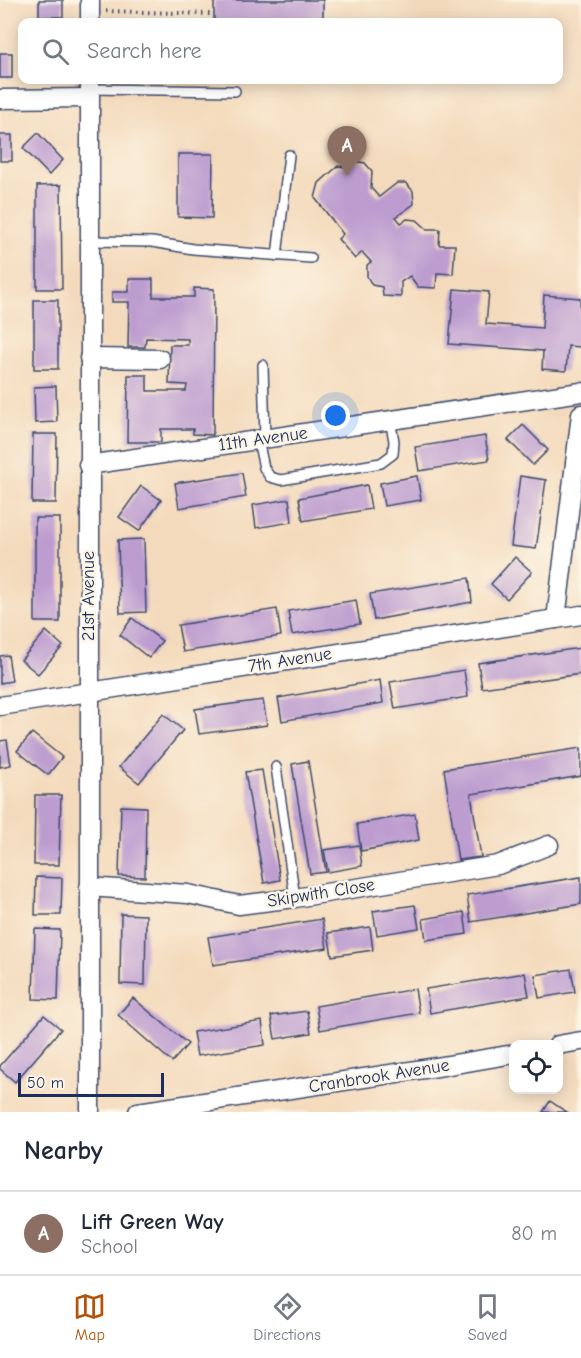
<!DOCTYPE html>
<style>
:root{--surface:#fff;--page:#f6f6f7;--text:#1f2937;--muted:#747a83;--line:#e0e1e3;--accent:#b45309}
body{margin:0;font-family:"Comic Neue",sans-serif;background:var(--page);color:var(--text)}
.controls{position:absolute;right:18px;bottom:18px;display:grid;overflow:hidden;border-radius:12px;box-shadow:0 3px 15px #0003}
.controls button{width:54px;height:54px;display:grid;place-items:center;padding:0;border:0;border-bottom:2px solid var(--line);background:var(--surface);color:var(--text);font:30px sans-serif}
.scale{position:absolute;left:18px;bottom:15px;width:146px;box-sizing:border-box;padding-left:6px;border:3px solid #1b2f5e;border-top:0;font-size:16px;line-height:21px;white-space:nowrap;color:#1b2f5e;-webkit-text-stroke:4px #fcf5e5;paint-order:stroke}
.you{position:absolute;left:336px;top:416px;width:21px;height:21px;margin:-15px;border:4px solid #fff;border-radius:50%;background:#1a73e8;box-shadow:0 0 0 9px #1a73e833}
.badge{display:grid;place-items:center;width:39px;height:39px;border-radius:50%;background:var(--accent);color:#fff;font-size:20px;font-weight:700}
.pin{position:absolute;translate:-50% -50px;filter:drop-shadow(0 2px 3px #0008)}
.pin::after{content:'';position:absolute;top:32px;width:21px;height:18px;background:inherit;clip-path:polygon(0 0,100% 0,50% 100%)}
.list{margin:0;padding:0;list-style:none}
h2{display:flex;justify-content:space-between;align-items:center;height:78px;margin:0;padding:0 24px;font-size:26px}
h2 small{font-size:20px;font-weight:400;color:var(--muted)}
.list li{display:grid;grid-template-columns:39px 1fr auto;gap:18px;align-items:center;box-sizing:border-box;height:84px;padding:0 24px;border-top:2px solid var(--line)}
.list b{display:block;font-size:22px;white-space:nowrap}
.list p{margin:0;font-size:20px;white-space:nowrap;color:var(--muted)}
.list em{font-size:20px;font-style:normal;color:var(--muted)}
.icon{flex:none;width:33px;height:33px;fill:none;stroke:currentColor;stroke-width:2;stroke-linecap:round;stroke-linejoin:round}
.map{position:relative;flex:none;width:581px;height:1112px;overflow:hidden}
.search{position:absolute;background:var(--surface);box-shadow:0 3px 15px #0003;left:18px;right:18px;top:18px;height:66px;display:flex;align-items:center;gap:15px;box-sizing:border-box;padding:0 21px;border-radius:12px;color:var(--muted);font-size:22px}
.sheet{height:162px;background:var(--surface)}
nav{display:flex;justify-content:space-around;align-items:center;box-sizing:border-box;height:84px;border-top:2px solid var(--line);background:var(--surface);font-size:16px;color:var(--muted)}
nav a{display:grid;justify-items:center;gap:3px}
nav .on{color:var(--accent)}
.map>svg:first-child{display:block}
.building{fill:#bd9dd0}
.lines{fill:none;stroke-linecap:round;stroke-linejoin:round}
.service-casing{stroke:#3c496c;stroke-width:12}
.minor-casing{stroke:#3c496c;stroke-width:21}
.path{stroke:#3c496c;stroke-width:4;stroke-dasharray:1.5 4.5;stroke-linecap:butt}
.service{stroke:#fff;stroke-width:9}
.minor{stroke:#fff;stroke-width:18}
.labels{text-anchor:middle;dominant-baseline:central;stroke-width:5;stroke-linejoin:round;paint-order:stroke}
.street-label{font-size:18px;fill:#1b2f5e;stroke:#fcf5e5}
</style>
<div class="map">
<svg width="581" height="1112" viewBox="0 0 581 1112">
<rect width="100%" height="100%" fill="#fcf5e5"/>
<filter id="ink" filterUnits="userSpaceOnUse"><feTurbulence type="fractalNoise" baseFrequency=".0167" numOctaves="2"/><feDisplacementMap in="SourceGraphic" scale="12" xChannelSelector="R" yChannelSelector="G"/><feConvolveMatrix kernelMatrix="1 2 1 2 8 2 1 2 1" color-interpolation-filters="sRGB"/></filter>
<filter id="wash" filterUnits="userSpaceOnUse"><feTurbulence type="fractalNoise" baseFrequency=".008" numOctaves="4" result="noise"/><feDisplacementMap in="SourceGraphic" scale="24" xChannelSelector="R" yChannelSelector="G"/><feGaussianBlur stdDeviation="1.35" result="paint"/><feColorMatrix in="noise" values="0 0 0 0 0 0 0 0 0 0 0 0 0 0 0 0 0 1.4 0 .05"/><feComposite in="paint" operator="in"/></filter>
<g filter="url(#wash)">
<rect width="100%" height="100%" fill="#f4dabc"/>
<g id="blocks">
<g class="building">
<rect x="39" y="0" width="24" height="17"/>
<path d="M214 0H323V21H316V22H214Z"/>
<rect x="0" y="53" width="12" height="25"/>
<path d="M38 133 63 160 49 175 23 148Z"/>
<rect x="0" y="135" width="12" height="26"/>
<path d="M178 154H213L212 218 178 217Z"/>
<path d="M354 161 365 163 372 171 371 188 379 197 397 183H406L413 191 414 204 396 217 401 223 407 219 417 220 427 229H440L439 245H455L453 274 437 273 436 288 418 287 410 276 401 282V297L383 296 382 287 372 285 367 276V265L371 262 362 252 355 259 338 239 343 234 315 198 319 183 338 166 348 167Z"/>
<path d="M61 185 62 289H37V186Z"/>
<path d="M129 279H153V297H194V288L214 289 213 435 193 434V429H161V442H127L128 375H147V391H186L187 385 169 384 170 345H188V339L146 338 145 347H128L129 302H112V292H129Z"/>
<path d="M454 289 489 292 486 324 542 328 544 295 580 298 581 347 568 346 566 371 542 369 543 351 449 344Z"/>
<rect x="34" y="300" width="24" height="69"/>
<path d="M56 386 57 422 35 423 34 387Z"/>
<path d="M523 425 548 450 533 465 508 440Z"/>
<path d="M33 434H57L56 503H32Z"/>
<path d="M485 436 489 460 419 471 415 447Z"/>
<path d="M242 473 246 497 179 508 175 483Z"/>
<path d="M417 476 421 500 384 506 380 483Z"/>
<path d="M520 476 546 480 536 549 511 546Z"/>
<path d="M367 485 371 509 303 521 299 498Z"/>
<path d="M141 486 161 500 139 531 119 517Z"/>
<path d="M289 499 292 522 256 528 253 505Z"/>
<rect x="35" y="518" width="25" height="104"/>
<path d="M144 539 146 612 120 613 118 540Z"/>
<path d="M515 557 532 572 507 599 491 584Z"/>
<path d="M469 578 472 602 374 620 370 594Z"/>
<path d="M356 600 360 624 292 635 288 611Z"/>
<path d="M277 609 281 636 183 652 178 625Z"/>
<path d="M132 618 162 641 149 658 120 635Z"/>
<path d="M46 631 63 646 38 674 21 660Z"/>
<path d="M580 648 581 674 482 688 478 663Z"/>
<path d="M8 655 12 681 0 683V656Z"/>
<path d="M464 670 468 697 395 709 390 682Z"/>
<path d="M380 680 383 703 282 721 278 698Z"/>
<path d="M263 700 267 725 199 734 195 709Z"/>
<path d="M163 714 183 730 139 783 119 767Z"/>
<path d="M32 733 62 757 48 775 17 751Z"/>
<path d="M7 740 11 765 0 767V741Z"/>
<path d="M581 748V776L471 794 481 857 458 860 444 769Z"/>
<path d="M308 761 326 872 310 874 292 764Z"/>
<path d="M262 770 280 880 264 883 245 772Z"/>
<path d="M35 795H61L59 865H34Z"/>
<path d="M121 806 146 807 145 877 119 876Z"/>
<path d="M415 814 419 840 361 851 357 824Z"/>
<path d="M359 845 362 866 328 872 324 850Z"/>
<path d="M36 877 62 878 61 915H35Z"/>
<path d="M581 877V904L471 922 467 895Z"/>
<path d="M415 905 419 928 377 935 373 911Z"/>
<path d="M464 912 467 934 426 940 423 919Z"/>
<path d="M121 914 146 915 145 985 120 984Z"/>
<path d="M322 919 327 948 213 965 208 937Z"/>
<path d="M370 927 373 950 332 956 328 933Z"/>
<path d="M35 929 60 930 58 1000 33 999Z"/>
<path d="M571 969 575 992 539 998 535 975Z"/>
<path d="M525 973 529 996 430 1013 426 989Z"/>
<path d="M415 989 419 1013 320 1030 316 1006Z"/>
<path d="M133 998 188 1044 172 1062 118 1015Z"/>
<path d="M307 1011 311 1033 275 1039 271 1016Z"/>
<path d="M44 1015 61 1029 15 1082 0 1069V1066Z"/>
<path d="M262 1021 265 1045 197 1056 193 1032Z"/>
<path d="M550 1101 562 1109 567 1112H543Z"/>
</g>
</g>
</g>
<g filter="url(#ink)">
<use href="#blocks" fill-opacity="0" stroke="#3c496c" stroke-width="1.5"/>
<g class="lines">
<defs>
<g id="service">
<path d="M89 89 235 91"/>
<path d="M89 241 152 242 193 249 311 258"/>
<path d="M277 256 289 155"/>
<path d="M263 365 265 439"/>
<path d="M258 440 264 468 270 477 281 480 381 463 393 454 394 441 390 420"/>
<path d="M276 767 295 898"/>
</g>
<g id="minor">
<path d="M90 22V0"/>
<path d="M90 80V1112"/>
<path d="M0 99 89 98"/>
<path d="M89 358 160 359"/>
<path d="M88 465 581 392"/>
<path d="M556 619 581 414"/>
<path d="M0 706 581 615"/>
<path d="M89 887 188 894 239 905 295 898 498 865 549 845"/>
<path d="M558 1045 581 1041"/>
<path d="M138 1112 437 1067 514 1054"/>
</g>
</defs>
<use href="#service" class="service-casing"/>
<use href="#minor" class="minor-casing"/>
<path class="path" d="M106 11 212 14"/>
<use href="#service" class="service"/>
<use href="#minor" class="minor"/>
</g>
</g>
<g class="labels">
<g class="street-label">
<text transform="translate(263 439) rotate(-8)">11th Avenue</text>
<text transform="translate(88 596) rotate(-90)">21st Avenue</text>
<text transform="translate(290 660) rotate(-9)">7th Avenue</text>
<text transform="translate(321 893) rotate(-9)">Skipwith Close</text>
<text transform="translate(379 1076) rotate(-9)">Cranbrook Avenue</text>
</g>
</g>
</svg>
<div class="controls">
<button><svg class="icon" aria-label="locate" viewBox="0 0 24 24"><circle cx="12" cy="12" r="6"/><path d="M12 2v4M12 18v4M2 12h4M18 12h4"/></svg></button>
</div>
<div class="scale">50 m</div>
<div class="you"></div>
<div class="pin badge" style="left:347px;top:176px;background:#8d6e63">A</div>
<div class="search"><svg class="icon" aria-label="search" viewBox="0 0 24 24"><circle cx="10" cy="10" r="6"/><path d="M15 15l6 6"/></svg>Search here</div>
</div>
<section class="sheet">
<h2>Nearby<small></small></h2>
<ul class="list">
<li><span class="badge" style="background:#8d6e63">A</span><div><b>Lift Green Way</b><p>School</p></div><em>80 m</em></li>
</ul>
</section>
<nav>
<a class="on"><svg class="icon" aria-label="map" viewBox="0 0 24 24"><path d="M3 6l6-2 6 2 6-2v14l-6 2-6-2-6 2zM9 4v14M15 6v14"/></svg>Map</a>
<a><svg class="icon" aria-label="directions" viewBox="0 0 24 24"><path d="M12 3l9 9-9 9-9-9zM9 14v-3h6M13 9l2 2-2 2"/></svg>Directions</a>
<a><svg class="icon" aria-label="saved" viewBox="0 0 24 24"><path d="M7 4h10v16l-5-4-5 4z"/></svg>Saved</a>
</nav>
